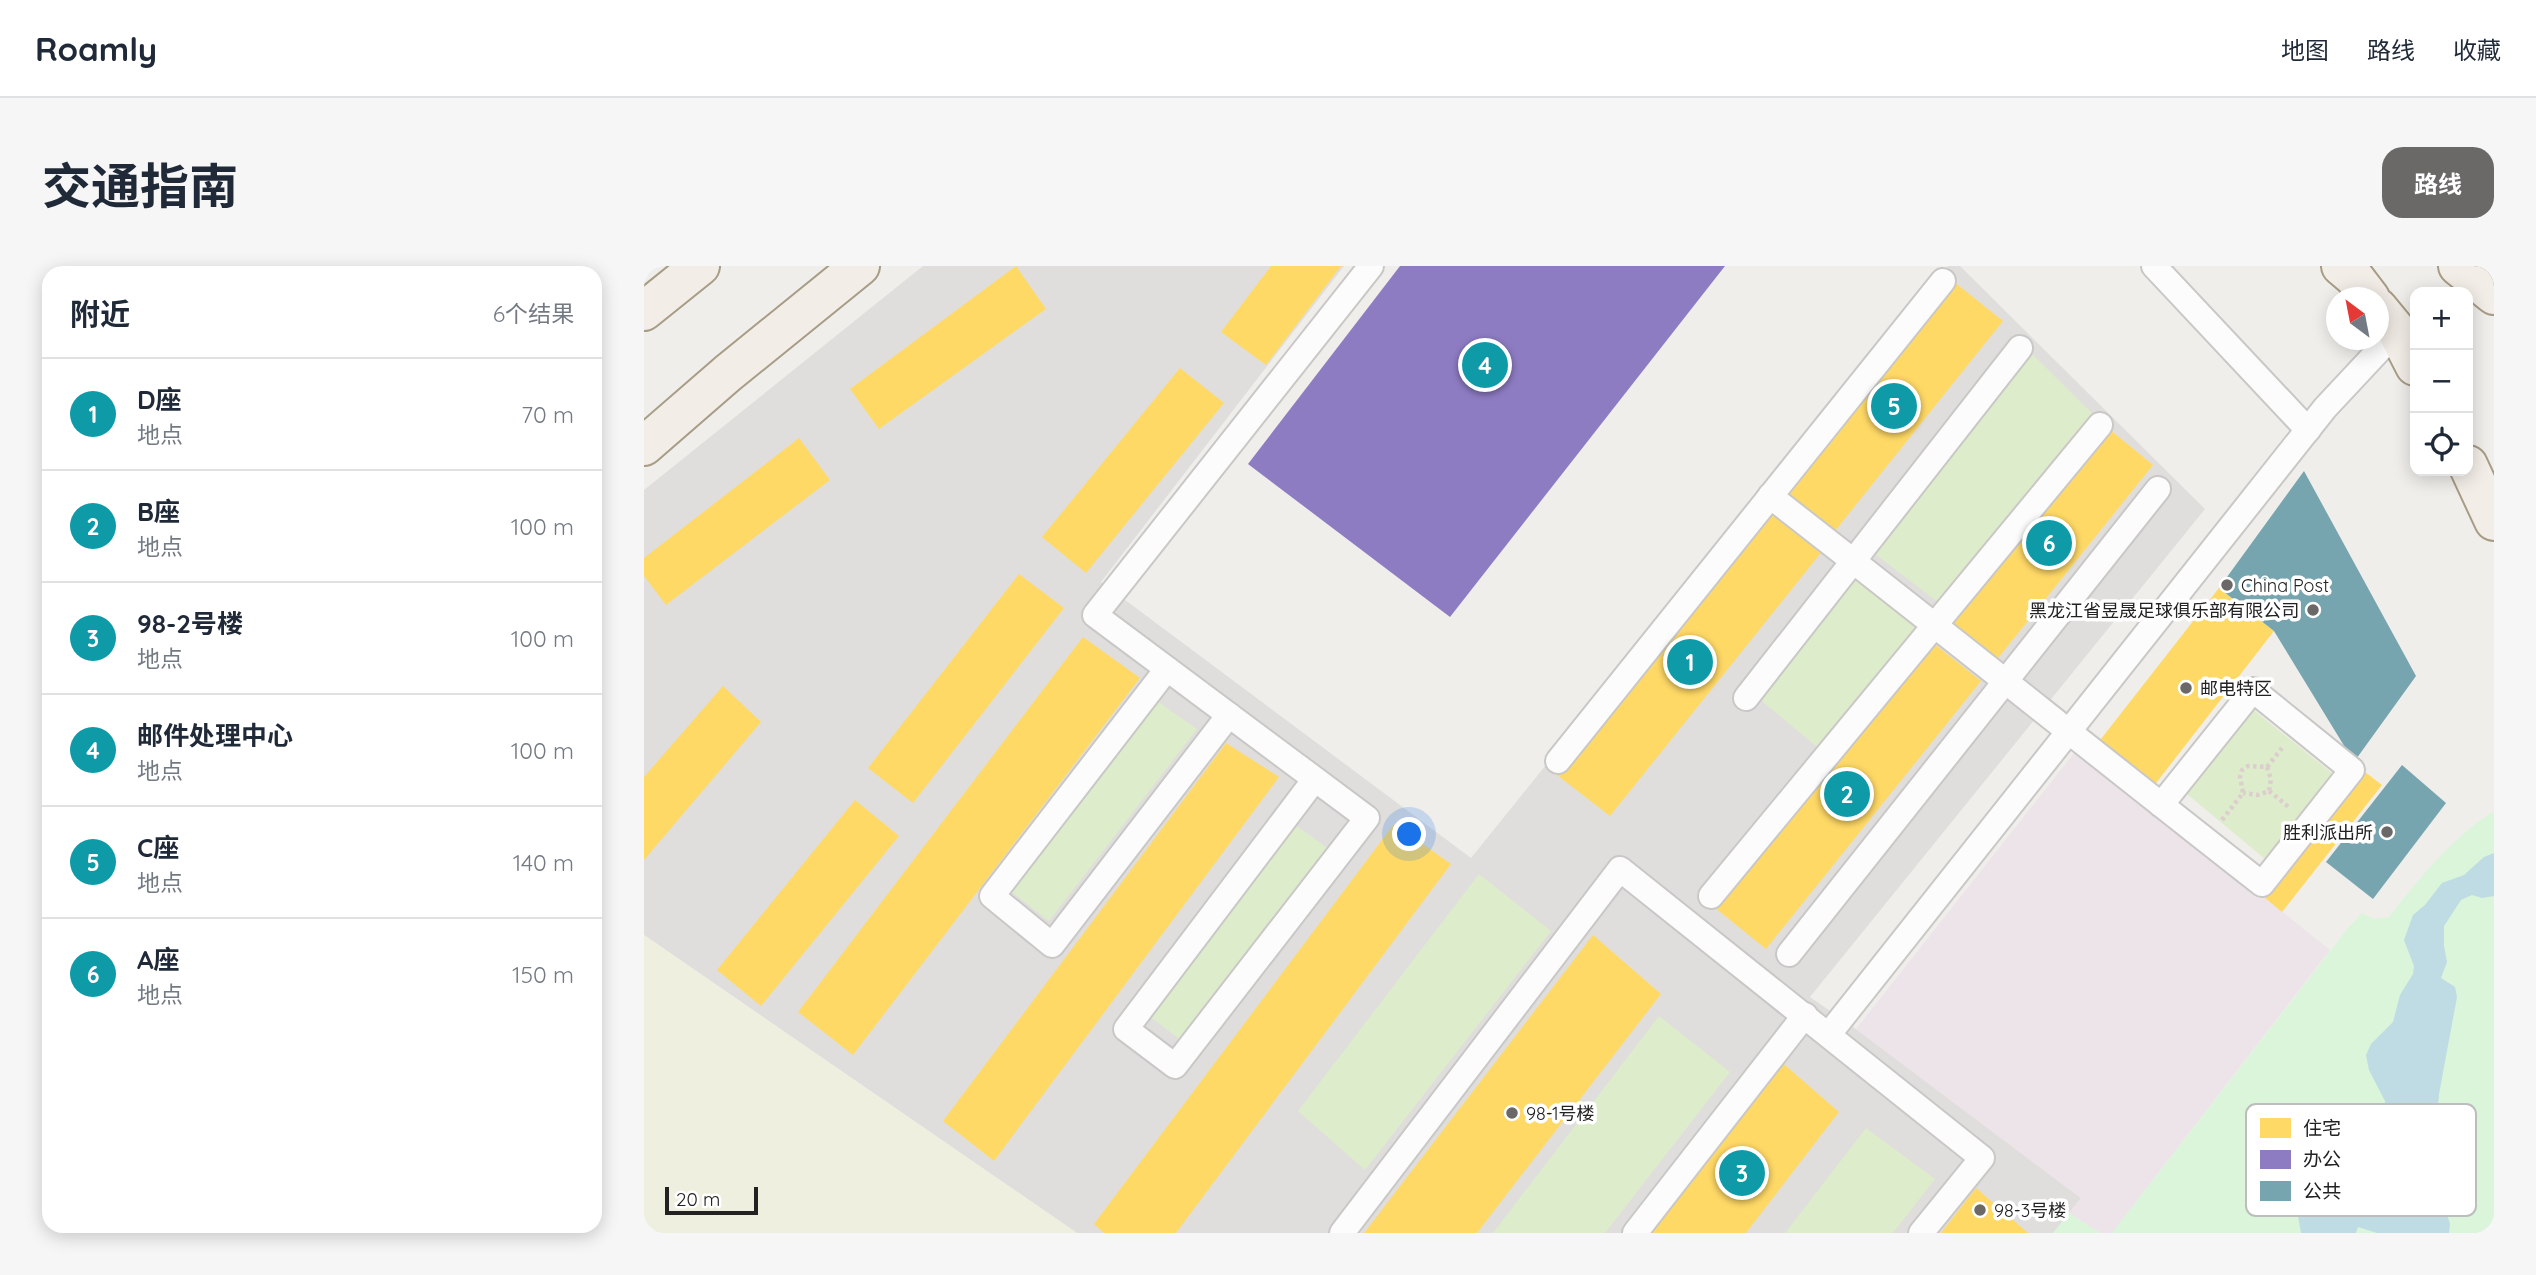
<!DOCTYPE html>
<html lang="zh">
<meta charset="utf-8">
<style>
:root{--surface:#fff;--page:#f6f6f7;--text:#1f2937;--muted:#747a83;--line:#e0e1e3;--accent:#6a6968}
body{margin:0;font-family:Quicksand,"Noto Sans SC",sans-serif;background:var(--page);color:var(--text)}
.controls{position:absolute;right:21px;top:21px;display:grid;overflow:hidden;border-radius:14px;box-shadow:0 4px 18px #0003}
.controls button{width:63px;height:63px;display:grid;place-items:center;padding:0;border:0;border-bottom:2px solid var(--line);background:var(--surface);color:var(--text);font:35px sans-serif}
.compass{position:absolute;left:1682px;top:21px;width:63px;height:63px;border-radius:50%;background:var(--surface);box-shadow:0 4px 18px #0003;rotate:328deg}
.scale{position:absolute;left:21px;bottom:18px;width:93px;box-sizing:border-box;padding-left:7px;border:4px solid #222;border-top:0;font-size:19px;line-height:24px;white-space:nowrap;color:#222;-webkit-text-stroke:5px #fff;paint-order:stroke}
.you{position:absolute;left:766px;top:569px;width:24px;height:24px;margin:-18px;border:5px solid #fff;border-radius:50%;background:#1a73e8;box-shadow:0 0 0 10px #1a73e833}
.badge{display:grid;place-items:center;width:46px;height:46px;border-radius:50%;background:var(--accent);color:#fff;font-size:23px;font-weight:700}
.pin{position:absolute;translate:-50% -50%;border:4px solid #fff;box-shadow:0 2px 7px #0006}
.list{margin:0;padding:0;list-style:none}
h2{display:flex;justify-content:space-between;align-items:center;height:91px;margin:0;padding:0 28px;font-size:30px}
h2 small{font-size:23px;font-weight:400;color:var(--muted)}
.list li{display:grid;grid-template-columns:46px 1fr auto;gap:21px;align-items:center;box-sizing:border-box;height:112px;padding:0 28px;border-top:2px solid var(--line)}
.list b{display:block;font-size:26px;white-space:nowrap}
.list p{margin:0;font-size:23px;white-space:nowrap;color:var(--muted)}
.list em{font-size:23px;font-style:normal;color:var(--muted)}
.icon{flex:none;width:38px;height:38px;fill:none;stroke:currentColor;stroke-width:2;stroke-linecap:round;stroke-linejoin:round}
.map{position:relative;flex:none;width:1850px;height:967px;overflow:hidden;border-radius:21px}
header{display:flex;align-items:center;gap:42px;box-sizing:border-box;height:98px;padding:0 35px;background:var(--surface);border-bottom:2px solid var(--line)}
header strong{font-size:33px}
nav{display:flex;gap:38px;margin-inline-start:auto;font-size:24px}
.intro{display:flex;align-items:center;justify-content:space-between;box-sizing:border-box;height:168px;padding:0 42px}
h1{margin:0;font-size:49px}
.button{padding:18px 32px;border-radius:21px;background:var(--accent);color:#fff;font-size:24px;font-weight:700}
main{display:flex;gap:42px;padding:0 42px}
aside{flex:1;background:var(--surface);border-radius:21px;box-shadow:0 4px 18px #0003}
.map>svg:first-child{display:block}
.residential{fill:#dfdedc}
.industrial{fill:#ede4e9}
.farmland{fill:#efefdf}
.grass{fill:#ddeccb}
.park{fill:#daf5da}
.water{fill:#bfdbe3}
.homes{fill:#ffd966}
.offices{fill:#8e7cc3}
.public{fill:#76a5af}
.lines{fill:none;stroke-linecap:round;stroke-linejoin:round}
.minor-casing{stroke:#c9c8c7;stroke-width:28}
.primary-casing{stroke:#a79c86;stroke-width:42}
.path{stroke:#dccecd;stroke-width:4.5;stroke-dasharray:3.5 3.5;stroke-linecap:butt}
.minor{stroke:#fdfcfc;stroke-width:24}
.primary{stroke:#f3ede7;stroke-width:38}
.poi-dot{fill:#6a6968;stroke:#fff;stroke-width:2.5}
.labels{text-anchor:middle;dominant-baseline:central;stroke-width:7;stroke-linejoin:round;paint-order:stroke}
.poi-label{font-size:18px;fill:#222;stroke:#fff;text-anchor:start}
.key{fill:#fff;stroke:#bdbdbd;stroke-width:2}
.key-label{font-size:19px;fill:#222}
</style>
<header>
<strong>Roamly</strong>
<nav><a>地图</a><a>路线</a><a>收藏</a></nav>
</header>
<div class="intro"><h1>交通指南</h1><a class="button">路线</a></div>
<main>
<aside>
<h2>附近<small>6个结果</small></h2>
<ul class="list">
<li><span class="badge" style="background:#0f9aa8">1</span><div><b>D座</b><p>地点</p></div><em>70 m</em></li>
<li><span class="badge" style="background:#0f9aa8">2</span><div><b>B座</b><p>地点</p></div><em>100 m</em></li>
<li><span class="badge" style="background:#0f9aa8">3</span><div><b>98-2号楼</b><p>地点</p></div><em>100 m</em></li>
<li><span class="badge" style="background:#0f9aa8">4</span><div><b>邮件处理中心</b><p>地点</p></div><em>100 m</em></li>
<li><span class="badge" style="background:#0f9aa8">5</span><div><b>C座</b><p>地点</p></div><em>140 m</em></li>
<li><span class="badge" style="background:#0f9aa8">6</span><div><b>A座</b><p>地点</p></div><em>150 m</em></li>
</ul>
</aside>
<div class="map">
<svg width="1850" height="967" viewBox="0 0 1850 967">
<rect width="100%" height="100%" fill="#f0eeeb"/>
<path class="residential" d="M279 0H700L457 316 827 592 1304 0H1316L1561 243 1166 731 1212 763 1437 932 1409 967H433L0 669V224Z"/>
<path class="industrial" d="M1434 482 1686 684 1468 967H1456L1425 947 1437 932 1212 763Z"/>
<path class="farmland" d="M0 669 126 756 433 967H0Z"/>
<g class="grass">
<path d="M1385 85 1457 156 1304 344 1230 287Z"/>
<path d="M1209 312 1276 365 1178 485 1113 431Z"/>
<path d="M513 435 553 463 405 655 368 626Z"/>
<path d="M1602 438 1688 507 1621 593 1537 523Z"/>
<path d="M646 555 686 584 538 775 500 746Z"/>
<path d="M835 608 907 665 721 904 654 845Z"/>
<path d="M1015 750 1086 806 961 967H849Z"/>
<path d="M1222 862 1291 913 1249 967H1141Z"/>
</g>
<g class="park">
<path d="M1850 545V967H1468L1704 662 1718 647 1730 653 1745 651C1776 612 1807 572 1850 545Z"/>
<path d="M1425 947 1456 967H1409Z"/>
</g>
<path class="water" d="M1850 587V630L1838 632 1828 629 1817 634 1800 660V680L1803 696 1797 712 1811 721 1813 731 1795 828 1790 889 1789 903 1806 958 1805 967H1733L1714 961 1712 967H1657L1654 950 1672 922 1716 898 1736 869 1742 851 1741 835 1725 804 1722 789 1727 778 1749 756 1756 729 1769 708 1770 700 1760 674 1769 649 1781 639 1798 617 1820 609 1840 591Z"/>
<g class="homes">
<path d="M372 0 402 43 235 163 206 123Z"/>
<path d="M627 0H697L622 99 577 66Z"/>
<path d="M1309 15 1359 55 1191 265 1141 225Z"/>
<path d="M536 102 580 137 442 307 398 271Z"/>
<path d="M1459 158 1509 199 1351 396 1300 356Z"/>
<path d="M155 172 186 214 22 339 0 310V292Z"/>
<path d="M1127 240 1180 283 966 550 913 509Z"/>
<path d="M375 308 420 342 269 537 224 502Z"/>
<path d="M1575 322 1630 365 1509 521 1453 478Z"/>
<path d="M439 371 496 412 209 789 154 746Z"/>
<path d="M1284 373 1337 415 1122 683 1070 641Z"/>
<path d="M79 420 117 456 0 594V511Z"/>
<path d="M582 477 635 511 350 895 299 855Z"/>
<path d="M1721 506 1738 519 1638 646 1621 632Z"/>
<path d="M211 534 255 570 117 740 73 704Z"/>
<path d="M750 558 807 598 532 967H460L450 958Z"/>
<path d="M949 669 1017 728 833 967H720Z"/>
<path d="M1135 794 1195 846 1102 967H1001Z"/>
<path d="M1332 922 1384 967H1297Z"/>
</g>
<path class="offices" d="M756 0H1081L806 351 604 198Z"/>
<g class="public">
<path d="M1660 205 1772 410 1710 496 1630 365 1575 322Z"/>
<path d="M1758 499 1802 537 1729 633 1682 596Z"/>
</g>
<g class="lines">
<defs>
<g id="minor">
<path d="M1510 0 1664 164"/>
<path d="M1126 230C1291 358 1453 489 1618 618L1708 504 1609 424 1517 539"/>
<path d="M523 403 348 630 408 679 585 449"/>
<path d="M1102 432 1376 82"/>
<path d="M914 495 1299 15"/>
<path d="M671 513 482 763 531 800 723 552 451 349 727 0"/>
<path d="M1067 630 1456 159"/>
<path d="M1145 688 1514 223"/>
<path d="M1185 768 1681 142 1753 65"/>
<path d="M698 967 976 603 1338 892 1277 967"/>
<path d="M991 967 1161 749"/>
</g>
<g id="primary">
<path d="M1697 0 1710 11 1726 32"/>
<path d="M1814 0 1850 29"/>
<path d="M1734 42 1753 65 1771 100"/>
<path d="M0 45 56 0"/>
<path d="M0 180 84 107 216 0"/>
<path d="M1824 199 1850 255"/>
</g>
</defs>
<use href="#minor" class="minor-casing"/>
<use href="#primary" class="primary-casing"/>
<g class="path">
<path d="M1623 501 1638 482"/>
<path d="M1625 525 1646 542"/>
<path d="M1578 554 1599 527 1596 511 1598 504 1604 500 1623 501 1627 513 1625 525 1614 529 1599 527"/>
</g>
<use href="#minor" class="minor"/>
<use href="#primary" class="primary"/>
</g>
<g class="poi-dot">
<circle cx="1583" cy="319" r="7"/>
<circle cx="1669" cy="344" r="7"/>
<circle cx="1542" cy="422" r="7"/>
<circle cx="1743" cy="566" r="7"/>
<circle cx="868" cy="847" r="7"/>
<circle cx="1336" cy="944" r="7"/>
</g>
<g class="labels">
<g class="poi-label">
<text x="1597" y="319">China Post</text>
<text x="1655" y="344" text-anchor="end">黑龙江省昱晟足球俱乐部有限公司</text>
<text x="1556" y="422">邮电特区</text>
<text x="1729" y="566" text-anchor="end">胜利派出所</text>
<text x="882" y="847">98-1号楼</text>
<text x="1350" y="944">98-3号楼</text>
</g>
</g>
<rect x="1602" y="838" width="230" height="112" rx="10" class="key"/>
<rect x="1616" y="852" width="31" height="20" fill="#ffd966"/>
<rect x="1616" y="884" width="31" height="19" fill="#8e7cc3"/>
<rect x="1616" y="915" width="31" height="20" fill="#76a5af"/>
<g class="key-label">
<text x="1659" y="869">住宅</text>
<text x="1659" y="900">办公</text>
<text x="1659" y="932">公共</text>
</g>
</svg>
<div class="controls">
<button>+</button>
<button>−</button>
<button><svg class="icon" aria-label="locate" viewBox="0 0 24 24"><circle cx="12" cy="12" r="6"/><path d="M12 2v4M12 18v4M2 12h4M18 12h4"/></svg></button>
</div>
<svg class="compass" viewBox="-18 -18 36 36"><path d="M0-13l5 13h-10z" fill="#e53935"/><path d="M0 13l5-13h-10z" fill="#747a83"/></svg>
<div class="scale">20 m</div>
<div class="you"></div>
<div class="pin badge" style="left:1046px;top:396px;background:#0f9aa8">1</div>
<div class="pin badge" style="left:1203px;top:528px;background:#0f9aa8">2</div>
<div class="pin badge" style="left:1098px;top:907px;background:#0f9aa8">3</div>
<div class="pin badge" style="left:841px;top:99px;background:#0f9aa8">4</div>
<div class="pin badge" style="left:1250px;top:140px;background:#0f9aa8">5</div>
<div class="pin badge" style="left:1405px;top:277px;background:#0f9aa8">6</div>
</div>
</main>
